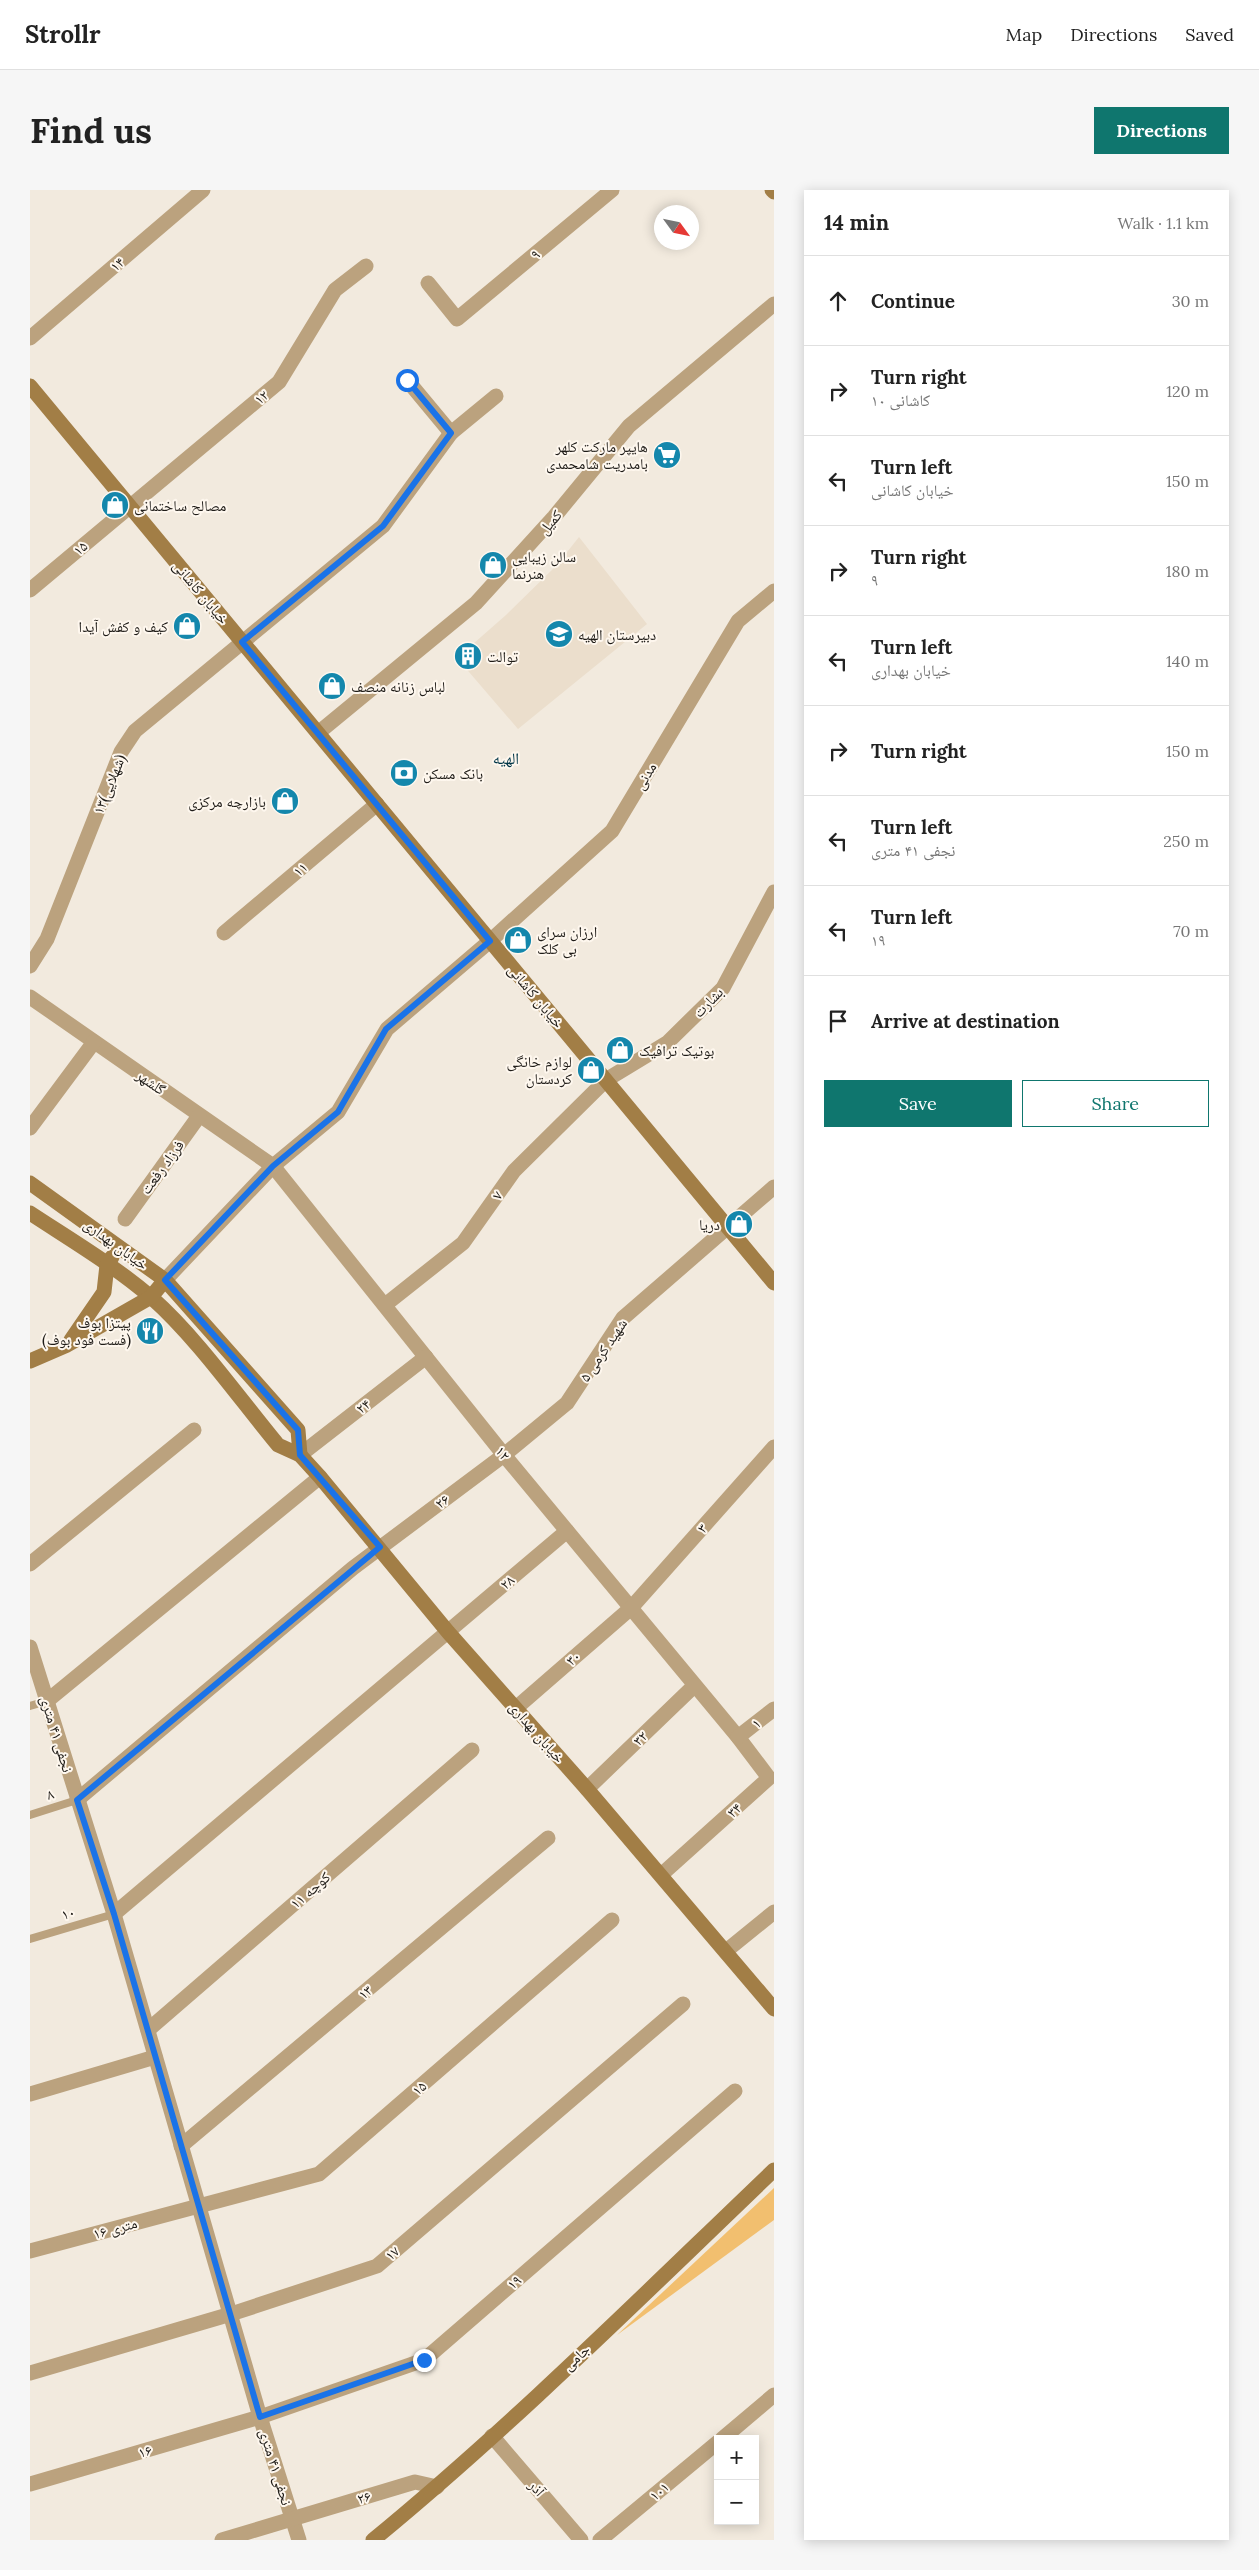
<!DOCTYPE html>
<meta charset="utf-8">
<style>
:root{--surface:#fff;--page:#f6f6f6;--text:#222;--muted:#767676;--line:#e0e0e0;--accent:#0f766e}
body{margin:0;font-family:Lora,"Noto Naskh Arabic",serif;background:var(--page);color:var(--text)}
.controls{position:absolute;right:15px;bottom:15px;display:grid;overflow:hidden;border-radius:0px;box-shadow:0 2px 12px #0003}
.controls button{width:45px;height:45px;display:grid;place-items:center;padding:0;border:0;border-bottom:1px solid var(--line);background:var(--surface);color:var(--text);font:25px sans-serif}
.compass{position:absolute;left:624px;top:15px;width:45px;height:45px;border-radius:50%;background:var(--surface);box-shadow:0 2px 12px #0003;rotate:123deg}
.stop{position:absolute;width:15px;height:15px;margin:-11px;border:4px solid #1a73e8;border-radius:50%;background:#fff}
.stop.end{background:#1a73e8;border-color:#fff;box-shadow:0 1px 5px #0008}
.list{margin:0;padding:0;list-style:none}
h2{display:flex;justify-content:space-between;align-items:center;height:65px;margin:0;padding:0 20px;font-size:21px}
h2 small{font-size:16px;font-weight:400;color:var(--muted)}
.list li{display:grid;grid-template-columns:32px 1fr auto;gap:15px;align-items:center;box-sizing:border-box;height:90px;padding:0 20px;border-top:1px solid var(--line)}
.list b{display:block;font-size:19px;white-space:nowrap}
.list p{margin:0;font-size:16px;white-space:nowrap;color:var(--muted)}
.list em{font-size:16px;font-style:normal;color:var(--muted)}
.actions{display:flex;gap:10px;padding:15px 20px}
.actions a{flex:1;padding:11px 0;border:1px solid var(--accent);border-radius:0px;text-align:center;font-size:18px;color:var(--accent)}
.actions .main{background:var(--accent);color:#fff}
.icon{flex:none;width:28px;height:28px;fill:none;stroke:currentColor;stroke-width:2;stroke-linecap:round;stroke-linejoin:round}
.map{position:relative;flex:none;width:744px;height:2350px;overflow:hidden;border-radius:0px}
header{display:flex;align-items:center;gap:30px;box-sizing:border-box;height:70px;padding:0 25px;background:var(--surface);border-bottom:1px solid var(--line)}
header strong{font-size:24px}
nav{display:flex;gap:28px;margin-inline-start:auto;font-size:18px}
.intro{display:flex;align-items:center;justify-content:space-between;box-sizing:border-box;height:120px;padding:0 30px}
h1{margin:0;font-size:35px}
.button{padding:12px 22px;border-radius:0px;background:var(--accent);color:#fff;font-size:18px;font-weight:700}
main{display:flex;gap:30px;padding:0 30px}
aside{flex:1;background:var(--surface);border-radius:0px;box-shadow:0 2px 12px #0003}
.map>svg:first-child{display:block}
.built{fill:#ebdecc}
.green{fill:#f2bf6f}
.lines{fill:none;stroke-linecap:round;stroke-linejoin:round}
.lane{stroke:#bba27e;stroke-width:8}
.street{stroke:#bba27e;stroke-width:15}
.secondary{stroke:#a27e46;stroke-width:15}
.route{stroke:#1a73e8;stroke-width:6}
.labels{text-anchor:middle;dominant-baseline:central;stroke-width:4;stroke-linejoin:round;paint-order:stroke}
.street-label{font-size:15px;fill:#1e1b17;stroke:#fef7ee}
.poi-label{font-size:15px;fill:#1e1b17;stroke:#fef7ee;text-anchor:start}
.neighbourhood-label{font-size:16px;fill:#013648;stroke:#fef7ee}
</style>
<header>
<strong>Strollr</strong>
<nav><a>Map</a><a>Directions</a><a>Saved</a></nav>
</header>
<div class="intro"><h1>Find us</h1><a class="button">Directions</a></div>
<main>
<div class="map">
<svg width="744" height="2350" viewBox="0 0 744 2350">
<rect width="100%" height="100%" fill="#f2eade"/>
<path class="built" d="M549 347 617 434 488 539 427 468 476 425 526 376Z"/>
<path class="green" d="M744 1998V2030L587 2145Z"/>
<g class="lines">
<g class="lane">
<path d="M0 1516 17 1511"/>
<path d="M0 1625 47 1610"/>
<path d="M0 1749 84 1724"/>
</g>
<g class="street">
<path d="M398 93 427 129 582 0"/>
<path d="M0 148 173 0"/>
<path d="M377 190 421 243"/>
<path d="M0 400 249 192 305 100 336 76"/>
<path d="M288 543 446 413 524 327 599 236 744 114"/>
<path d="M194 743 347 614"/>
<path d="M0 776 17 749 91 562 105 541 353 336 421 243 466 206"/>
<path d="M0 807 243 976 474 1265 708 1547 739 1588 631 1685"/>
<path d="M0 938 64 852"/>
<path d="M95 1029 169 926"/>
<path d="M135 1090 243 976 308 922 357 839 460 751 582 641 708 431 744 401"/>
<path d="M355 1115 433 1053 484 981 576 890 637 853 693 798 744 702"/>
<path d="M270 1265 396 1167"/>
<path d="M0 1374 164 1240"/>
<path d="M0 1457 84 1724 230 2227 269 2350"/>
<path d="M17 1511 290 1287"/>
<path d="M486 1518 601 1418 744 1257"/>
<path d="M708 1547 744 1519"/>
<path d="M557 1599 664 1496"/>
<path d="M47 1610 323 1378 474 1265 537 1213 593 1128 744 997"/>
<path d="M84 1724 537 1341"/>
<path d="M696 1761 744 1722"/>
<path d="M118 1840 442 1560"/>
<path d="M0 1904 125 1867"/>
<path d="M151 1956 518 1648"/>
<path d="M0 2061 289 1984 582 1730"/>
<path d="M0 2183 201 2124 347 2076 653 1814"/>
<path d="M462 2246 551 2350"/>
<path d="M692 2249 744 2205"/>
<path d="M0 2294 230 2227 394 2170 705 1901"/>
<path d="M192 2350 385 2292 407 2297"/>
<path d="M570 2350 688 2252"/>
</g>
<g class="secondary">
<path d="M742 0 744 2"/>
<path d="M0 196 744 1093"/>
<path d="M0 993 135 1090 268 1240 270 1265"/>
<path d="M0 1023C41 1050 85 1076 122 1108 167 1148 209 1208 248 1255L270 1265 290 1287 418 1442 557 1599 744 1819"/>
<path d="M41 1150 74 1102 77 1075 82 1067"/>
<path d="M0 1171 37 1155 121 1107 135 1090"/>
<path d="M343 2350C483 2235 613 2105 744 1980"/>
</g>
</g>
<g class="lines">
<path class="route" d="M377 190 421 243 353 336 212 452 460 751 356 839 308 922 243 976 135 1090 268 1240 270 1265 350 1357 47 1610 84 1724 230 2227 394 2170"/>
</g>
<defs>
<symbol id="supermarket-disc" viewBox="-11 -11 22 22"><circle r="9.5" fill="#1487ac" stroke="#fef7ee"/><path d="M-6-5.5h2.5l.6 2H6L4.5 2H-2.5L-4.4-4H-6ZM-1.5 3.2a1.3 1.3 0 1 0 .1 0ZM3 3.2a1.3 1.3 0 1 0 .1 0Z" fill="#fff"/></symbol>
<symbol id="shop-disc" viewBox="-11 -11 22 22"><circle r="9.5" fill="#1487ac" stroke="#fef7ee"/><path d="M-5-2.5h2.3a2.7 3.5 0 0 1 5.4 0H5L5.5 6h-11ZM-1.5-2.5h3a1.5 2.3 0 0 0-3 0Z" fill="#fff"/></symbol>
<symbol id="school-disc" viewBox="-11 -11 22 22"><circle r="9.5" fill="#1487ac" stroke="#fef7ee"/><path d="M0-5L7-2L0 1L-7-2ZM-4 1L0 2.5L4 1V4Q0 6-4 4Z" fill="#fff"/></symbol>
<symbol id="building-disc" viewBox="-11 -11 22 22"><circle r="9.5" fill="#1487ac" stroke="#fef7ee"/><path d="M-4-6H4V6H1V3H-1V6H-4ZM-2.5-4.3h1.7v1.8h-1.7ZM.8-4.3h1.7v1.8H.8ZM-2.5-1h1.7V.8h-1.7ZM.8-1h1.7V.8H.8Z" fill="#fff"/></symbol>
<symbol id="bank-disc" viewBox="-11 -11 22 22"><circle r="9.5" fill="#1487ac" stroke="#fef7ee"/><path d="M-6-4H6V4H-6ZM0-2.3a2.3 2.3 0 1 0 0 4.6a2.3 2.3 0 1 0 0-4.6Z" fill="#fff"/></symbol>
<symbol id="restaurant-disc" viewBox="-11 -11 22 22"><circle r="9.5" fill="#1487ac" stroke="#fef7ee"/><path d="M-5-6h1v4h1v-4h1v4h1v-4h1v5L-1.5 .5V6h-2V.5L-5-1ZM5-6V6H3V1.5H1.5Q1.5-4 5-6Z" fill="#fff"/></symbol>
</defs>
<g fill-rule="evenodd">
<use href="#supermarket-disc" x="621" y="249" width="32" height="32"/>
<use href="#shop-disc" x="69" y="299" width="32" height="32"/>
<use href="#shop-disc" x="447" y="359" width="32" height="32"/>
<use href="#shop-disc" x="141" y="420" width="32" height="32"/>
<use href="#school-disc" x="513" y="428" width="32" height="32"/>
<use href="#building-disc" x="422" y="450" width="32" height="32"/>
<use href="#shop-disc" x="286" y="480" width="32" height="32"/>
<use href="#bank-disc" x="358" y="567" width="32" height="32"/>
<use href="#shop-disc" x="239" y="595" width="32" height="32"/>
<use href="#shop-disc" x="472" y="734" width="32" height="32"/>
<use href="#shop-disc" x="574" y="844" width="32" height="32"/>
<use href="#shop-disc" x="545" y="864" width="32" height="32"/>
<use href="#shop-disc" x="693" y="1018" width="32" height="32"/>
<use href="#restaurant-disc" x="104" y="1125" width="32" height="32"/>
</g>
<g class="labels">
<g class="street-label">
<text transform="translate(505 64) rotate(-40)">۹</text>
<text transform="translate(87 74) rotate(-41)">۱۴</text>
<text transform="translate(231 207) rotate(-40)">۱۲</text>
<text transform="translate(520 332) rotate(-49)">کمیل</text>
<text transform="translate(50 358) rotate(-40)">۱۵</text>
<text transform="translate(171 402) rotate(50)">خیابان کاشانی</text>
<text transform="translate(615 586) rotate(-59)">مدنی</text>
<text transform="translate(79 594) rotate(-68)">۱۳(شهلایی)</text>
<text transform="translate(270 679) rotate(-40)">۱۱</text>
<text transform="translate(506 806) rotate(50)">خیابان کاشانی</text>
<text transform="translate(678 812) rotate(-46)">بشارت</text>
<text transform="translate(121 892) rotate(35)">گلشهر</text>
<text transform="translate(132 977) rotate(-54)">فرزاد رفعت</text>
<text transform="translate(467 1005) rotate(-55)">۷</text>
<text transform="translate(86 1054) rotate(36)">خیابان بهداری</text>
<text transform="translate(573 1160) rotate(-56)">۵ شهید کرمی</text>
<text transform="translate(333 1216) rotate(-38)">۲۴</text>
<text transform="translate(473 1263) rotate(51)">۱۲</text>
<text transform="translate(412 1311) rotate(-37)">۲۶</text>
<text transform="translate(672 1338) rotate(-48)">۳</text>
<text transform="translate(477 1392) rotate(-40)">۲۸</text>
<text transform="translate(543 1468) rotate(-41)">۳۰</text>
<text transform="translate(726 1533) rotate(-38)">۱</text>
<text transform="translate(507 1542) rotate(49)">خیابان بهداری</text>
<text transform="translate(27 1544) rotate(73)">نجفی ۴۱ متری</text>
<text transform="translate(610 1548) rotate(-44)">۳۲</text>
<text transform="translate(20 1604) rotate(-17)">۸</text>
<text transform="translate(704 1620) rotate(-42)">۳۴</text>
<text transform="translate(280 1700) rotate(-41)">کوچه ۱۱</text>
<text transform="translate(38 1723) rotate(-17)">۱۰</text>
<text transform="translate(335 1802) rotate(-40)">۱۳</text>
<text transform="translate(389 1898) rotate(-41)">۱۵</text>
<text transform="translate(85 2038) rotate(-15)">۱۶ متری</text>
<text transform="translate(362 2063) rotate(-41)">۱۷</text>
<text transform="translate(484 2092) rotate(-41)">۱۹</text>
<text transform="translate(546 2167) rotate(-43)">جامی</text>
<text transform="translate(115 2261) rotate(-16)">۱۶</text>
<text transform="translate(246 2277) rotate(73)">نجفی ۴۱ متری</text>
<text transform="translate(507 2298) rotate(49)">آذر</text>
<text transform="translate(629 2301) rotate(-40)">۱۰۱</text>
<text transform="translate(334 2307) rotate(-16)">۲۶</text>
</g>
<g class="poi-label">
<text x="618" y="256" text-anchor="end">هایپر مارکت کلهر<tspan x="618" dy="17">بامدریت شامحمدی</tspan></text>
<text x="104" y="315">مصالح ساختمانی</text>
<text x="482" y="366">سالن زیبایی<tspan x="482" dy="17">هنرنما</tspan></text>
<text x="138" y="436" text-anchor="end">کیف و کفش آیدا</text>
<text x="548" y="444">دبیرستان الهیه</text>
<text x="457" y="466">توالت</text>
<text x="321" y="496">لباس زنانه منصف</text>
<text x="393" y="583">بانک مسکن</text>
<text x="236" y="611" text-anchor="end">بازارچه مرکزی</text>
<text x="507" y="741">ارزان سرای<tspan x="507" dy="17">بی کلک</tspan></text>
<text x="609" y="860">بوتیک ترافیک</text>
<text x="542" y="871" text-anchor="end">لوازم خانگی<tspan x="542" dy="17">کردستان</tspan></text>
<text x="690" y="1034" text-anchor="end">دریا</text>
<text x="101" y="1132" text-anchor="end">پیتزا بوف<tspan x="101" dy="17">(فست فود بوف)</tspan></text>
</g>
<g class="neighbourhood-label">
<text x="476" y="568">الهیه</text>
</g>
</g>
</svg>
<div class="controls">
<button>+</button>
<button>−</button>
</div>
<svg class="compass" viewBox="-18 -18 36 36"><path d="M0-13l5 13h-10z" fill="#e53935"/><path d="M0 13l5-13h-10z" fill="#767676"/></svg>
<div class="stop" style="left:377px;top:190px"></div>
<div class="stop end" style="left:394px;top:2170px"></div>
</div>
<aside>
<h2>14 min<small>Walk · 1.1 km</small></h2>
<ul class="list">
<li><svg class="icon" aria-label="ahead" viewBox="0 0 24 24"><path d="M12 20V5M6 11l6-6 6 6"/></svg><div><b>Continue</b></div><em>30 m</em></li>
<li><svg class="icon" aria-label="right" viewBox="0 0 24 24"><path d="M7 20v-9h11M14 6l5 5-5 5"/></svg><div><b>Turn right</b><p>کاشانی ۱۰</p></div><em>120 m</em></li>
<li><svg class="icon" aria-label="left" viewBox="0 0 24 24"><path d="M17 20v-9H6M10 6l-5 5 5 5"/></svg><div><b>Turn left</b><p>خیابان کاشانی</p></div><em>150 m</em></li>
<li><svg class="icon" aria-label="right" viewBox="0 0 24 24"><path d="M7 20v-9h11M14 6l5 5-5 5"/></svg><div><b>Turn right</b><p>۹</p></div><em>180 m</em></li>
<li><svg class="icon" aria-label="left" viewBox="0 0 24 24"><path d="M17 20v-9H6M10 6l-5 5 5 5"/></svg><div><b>Turn left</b><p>خیابان بهداری</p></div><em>140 m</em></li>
<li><svg class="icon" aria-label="right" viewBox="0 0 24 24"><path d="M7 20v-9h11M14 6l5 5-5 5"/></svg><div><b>Turn right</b></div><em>150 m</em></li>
<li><svg class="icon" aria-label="left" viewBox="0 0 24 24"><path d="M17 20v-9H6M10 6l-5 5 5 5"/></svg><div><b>Turn left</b><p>نجفی ۴۱ متری</p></div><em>250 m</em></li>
<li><svg class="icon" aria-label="left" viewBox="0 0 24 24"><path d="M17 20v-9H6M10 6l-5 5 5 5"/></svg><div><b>Turn left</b><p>۱۹</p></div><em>70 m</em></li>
<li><svg class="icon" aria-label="arrive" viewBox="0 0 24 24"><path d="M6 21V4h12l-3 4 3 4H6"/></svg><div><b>Arrive at destination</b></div></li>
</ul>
<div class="actions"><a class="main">Save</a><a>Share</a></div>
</aside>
</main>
